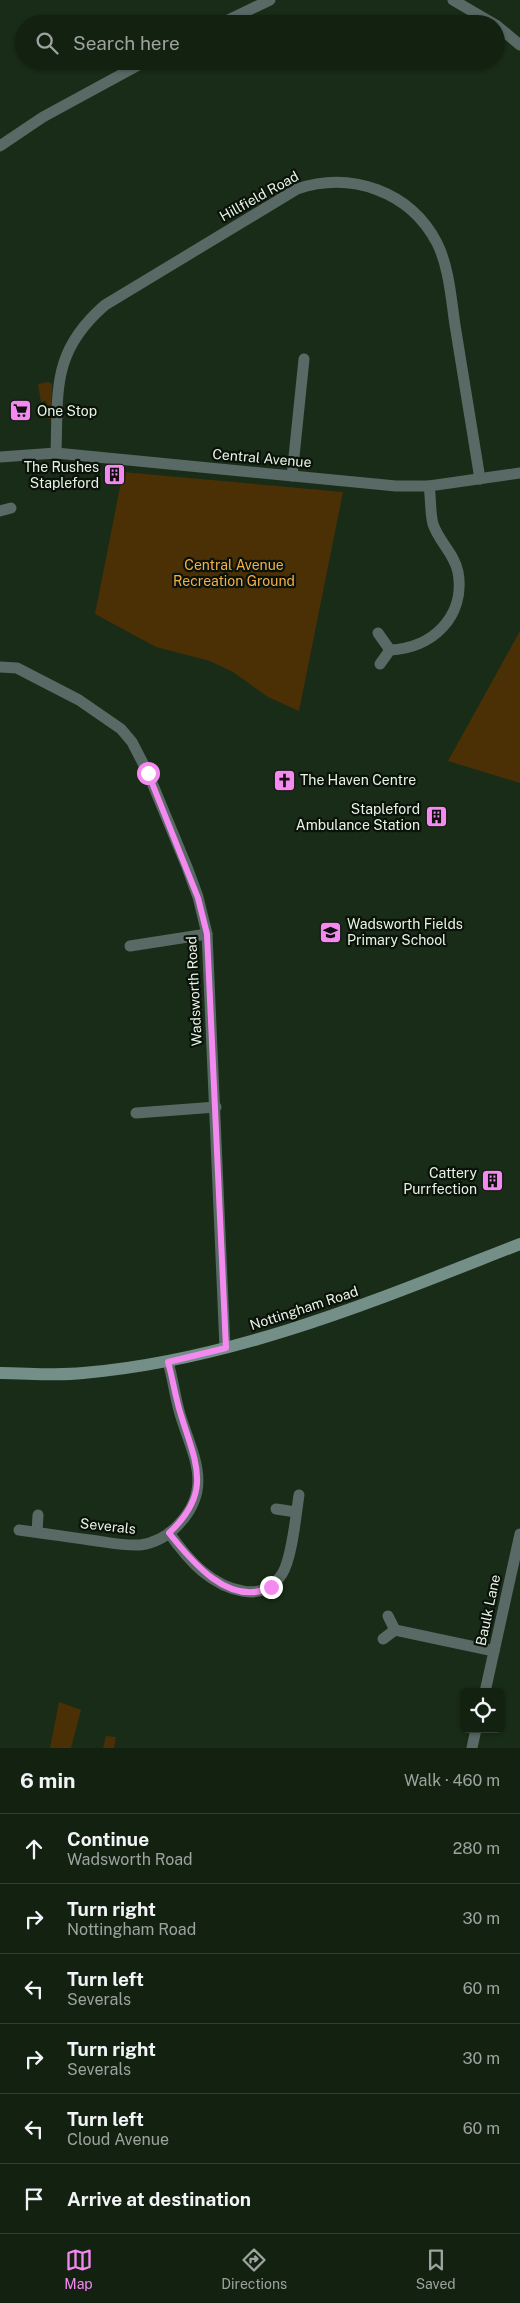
<!DOCTYPE html>
<meta charset="utf-8">
<style>
:root{--surface:#132111;--page:#1c291a;--text:#f1f3f6;--muted:#9da39f;--line:#323e31;--accent:#f489f0}
body{margin:0;font-family:"Public Sans",sans-serif;background:var(--page);color:var(--text)}
.controls{position:absolute;right:15px;bottom:15px;display:grid;overflow:hidden;border-radius:8px;box-shadow:0 1px 4px #0004}
.controls button{width:45px;height:45px;display:grid;place-items:center;padding:0;border:0;border-bottom:1px solid var(--line);background:var(--surface);color:var(--text);font:25px sans-serif}
.stop{position:absolute;width:15px;height:15px;margin:-11px;border:4px solid #f489f0;border-radius:50%;background:#fff}
.stop.end{background:#f489f0;border-color:#fff;box-shadow:0 1px 5px #0008}
.list{margin:0;padding:0;list-style:none}
h2{display:flex;justify-content:space-between;align-items:center;height:65px;margin:0;padding:0 20px;font-size:21px}
h2 small{font-size:16px;font-weight:400;color:var(--muted)}
.list li{display:grid;grid-template-columns:32px 1fr auto;gap:15px;align-items:center;box-sizing:border-box;height:70px;padding:0 20px;border-top:1px solid var(--line)}
.list b{display:block;font-size:19px;white-space:nowrap}
.list p{margin:0;font-size:16px;white-space:nowrap;color:var(--muted)}
.list em{font-size:16px;font-style:normal;color:var(--muted)}
.icon{flex:none;width:28px;height:28px;fill:none;stroke:currentColor;stroke-width:2;stroke-linecap:round;stroke-linejoin:round}
.map{position:relative;flex:none;width:520px;height:1748px;overflow:hidden}
.search{position:absolute;background:var(--surface);box-shadow:0 1px 4px #0004;left:15px;right:15px;top:15px;height:55px;display:flex;align-items:center;gap:12px;box-sizing:border-box;padding:0 18px;border-radius:28px;color:var(--muted);font-size:19px}
.sheet{height:485px;background:var(--surface)}
nav{display:flex;justify-content:space-around;align-items:center;box-sizing:border-box;height:70px;border-top:1px solid var(--line);background:var(--surface);font-size:14px;color:var(--muted)}
nav a{display:grid;justify-items:center;gap:2px}
nav .on{color:var(--accent)}
.map>svg:first-child{display:block}
.green{fill:#4b3005}
.lines{fill:none;stroke-linecap:round;stroke-linejoin:round}
.minor{stroke:#596965;stroke-width:11}
.secondary{stroke:#748f87;stroke-width:12}
.route{stroke:#f489f0;stroke-width:6}
.labels{text-anchor:middle;dominant-baseline:central;stroke-width:4.5;stroke-linejoin:round;paint-order:stroke}
.street-label{font-size:14px;fill:#e7f4e5;stroke:#0a1209}
.poi-label{font-size:14px;fill:#e7f4e5;stroke:#0a1209;text-anchor:start}
.park-label{font-size:14px;fill:#f5ae49;stroke:#0a1209}
</style>
<div class="map">
<svg width="520" height="1748" viewBox="0 0 520 1748">
<rect width="100%" height="100%" fill="#192c17"/>
<g class="green">
<path d="M48 382 52 384 51 419H47L46 401 41 402 38 384Z"/>
<path d="M123 472 343 492 299 711 268 697 233 672 210 661 156 647 95 614Z"/>
<path d="M520 631V783L448 761Z"/>
<path d="M59 1702 81 1710 71 1748H50Z"/>
<path d="M106 1736 116 1737 114 1748H103Z"/>
</g>
<g class="lines">
<g class="minor">
<path d="M453 0 494 24"/>
<path d="M220 24 270 0"/>
<path d="M496 25 520 45"/>
<path d="M0 146 43 117 146 61"/>
<path d="M56 453C58 388 52 351 105 305L297 189C351 171 410 191 437 243 449 267 451 298 455 325 463 376 472 428 480 479"/>
<path d="M0 457 56 453 396 486H429L520 473"/>
<path d="M292 476 304 359"/>
<path d="M0 511 11 508"/>
<path d="M378 633 390 650"/>
<path d="M380 664 390 650C432 649 466 616 458 572 454 553 439 542 433 524 430 513 431 498 429 486"/>
<path d="M0 667 17 668 79 700 121 729 132 742 148 773 187 867 198 897 207 934 225 1348"/>
<path d="M130 946 207 934"/>
<path d="M136 1113 216 1107"/>
<path d="M276 1509 296 1512"/>
<path d="M19 1530C43 1533 67 1537 90 1540 106 1542 124 1546 140 1545 155 1543 169 1535 179 1524 214 1487 192 1454 180 1414 175 1397 173 1379 168 1362"/>
<path d="M37 1532 38 1515"/>
<path d="M169 1533C179 1547 189 1560 202 1571 225 1590 263 1605 282 1574 292 1559 296 1514 299 1495"/>
<path d="M395 1630 494 1651"/>
<path d="M383 1639 395 1630 388 1616"/>
<path d="M485 1692 520 1534"/>
<path d="M472 1748 476 1729"/>
</g>
<path class="secondary" d="M0 1373C27 1373 56 1376 83 1373 236 1360 379 1299 520 1244"/>
</g>
<g class="lines">
<path class="route" d="M148 773 198 898 207 934 226 1348 168 1362C173 1379 175 1397 181 1415 196 1464 213 1492 169 1533 192 1562 230 1608 271 1587"/>
</g>
<defs>
<symbol id="supermarket-square" viewBox="-11 -11 22 22"><rect x="-9" y="-9" width="18" height="18" rx="4" fill="#f489f0" stroke="#0a1209"/><path d="M-6-5.5h2.5l.6 2H6L4.5 2H-2.5L-4.4-4H-6ZM-1.5 3.2a1.3 1.3 0 1 0 .1 0ZM3 3.2a1.3 1.3 0 1 0 .1 0Z" fill="#111"/></symbol>
<symbol id="building-square" viewBox="-11 -11 22 22"><rect x="-9" y="-9" width="18" height="18" rx="4" fill="#f489f0" stroke="#0a1209"/><path d="M-4-6H4V6H1V3H-1V6H-4ZM-2.5-4.3h1.7v1.8h-1.7ZM.8-4.3h1.7v1.8H.8ZM-2.5-1h1.7V.8h-1.7ZM.8-1h1.7V.8H.8Z" fill="#111"/></symbol>
<symbol id="church-square" viewBox="-11 -11 22 22"><rect x="-9" y="-9" width="18" height="18" rx="4" fill="#f489f0" stroke="#0a1209"/><path d="M-1.2-6h2.4v3.5h3.3v2.4h-3.3V6h-2.4V-.1h-3.3v-2.4h3.3Z" fill="#111"/></symbol>
<symbol id="school-square" viewBox="-11 -11 22 22"><rect x="-9" y="-9" width="18" height="18" rx="4" fill="#f489f0" stroke="#0a1209"/><path d="M0-5L7-2L0 1L-7-2ZM-4 1L0 2.5L4 1V4Q0 6-4 4Z" fill="#111"/></symbol>
</defs>
<g fill-rule="evenodd">
<use href="#supermarket-square" x="8" y="398" width="25" height="25"/>
<use href="#building-square" x="102" y="462" width="25" height="25"/>
<use href="#church-square" x="272" y="768" width="25" height="25"/>
<use href="#building-square" x="424" y="804" width="25" height="25"/>
<use href="#school-square" x="318" y="920" width="25" height="25"/>
<use href="#building-square" x="480" y="1168" width="25" height="25"/>
</g>
<g class="labels">
<g class="street-label">
<text transform="translate(259 196) rotate(-29)">Hillfield Road</text>
<text transform="translate(262 458) rotate(5)">Central Avenue</text>
<text transform="translate(194 991) rotate(-93)">Wadsworth Road</text>
<text transform="translate(304 1308) rotate(-18)">Nottingham Road</text>
<text transform="translate(108 1526) rotate(6)">Severals</text>
<text transform="translate(488 1610) rotate(-78)">Baulk Lane</text>
</g>
<g class="poi-label">
<text x="37" y="411">One Stop</text>
<text x="99" y="467" text-anchor="end">The Rushes<tspan x="99" dy="16">Stapleford</tspan></text>
<text x="300" y="780">The Haven Centre</text>
<text x="420" y="809" text-anchor="end">Stapleford<tspan x="420" dy="16">Ambulance Station</tspan></text>
<text x="347" y="924">Wadsworth Fields<tspan x="347" dy="16">Primary School</tspan></text>
<text x="477" y="1173" text-anchor="end">Cattery<tspan x="477" dy="16">Purrfection</tspan></text>
</g>
<g class="park-label">
<text x="234" y="565">Central Avenue<tspan x="234" dy="16">Recreation Ground</tspan></text>
</g>
</g>
</svg>
<div class="controls">
<button><svg class="icon" aria-label="locate" viewBox="0 0 24 24"><circle cx="12" cy="12" r="6"/><path d="M12 2v4M12 18v4M2 12h4M18 12h4"/></svg></button>
</div>
<div class="stop" style="left:148px;top:773px"></div>
<div class="stop end" style="left:271px;top:1587px"></div>
<div class="search"><svg class="icon" aria-label="search" viewBox="0 0 24 24"><circle cx="10" cy="10" r="6"/><path d="M15 15l6 6"/></svg>Search here</div>
</div>
<section class="sheet">
<h2>6 min<small>Walk · 460 m</small></h2>
<ul class="list">
<li><svg class="icon" aria-label="ahead" viewBox="0 0 24 24"><path d="M12 20V5M6 11l6-6 6 6"/></svg><div><b>Continue</b><p>Wadsworth Road</p></div><em>280 m</em></li>
<li><svg class="icon" aria-label="right" viewBox="0 0 24 24"><path d="M7 20v-9h11M14 6l5 5-5 5"/></svg><div><b>Turn right</b><p>Nottingham Road</p></div><em>30 m</em></li>
<li><svg class="icon" aria-label="left" viewBox="0 0 24 24"><path d="M17 20v-9H6M10 6l-5 5 5 5"/></svg><div><b>Turn left</b><p>Severals</p></div><em>60 m</em></li>
<li><svg class="icon" aria-label="right" viewBox="0 0 24 24"><path d="M7 20v-9h11M14 6l5 5-5 5"/></svg><div><b>Turn right</b><p>Severals</p></div><em>30 m</em></li>
<li><svg class="icon" aria-label="left" viewBox="0 0 24 24"><path d="M17 20v-9H6M10 6l-5 5 5 5"/></svg><div><b>Turn left</b><p>Cloud Avenue</p></div><em>60 m</em></li>
<li><svg class="icon" aria-label="arrive" viewBox="0 0 24 24"><path d="M6 21V4h12l-3 4 3 4H6"/></svg><div><b>Arrive at destination</b></div></li>
</ul>
</section>
<nav>
<a class="on"><svg class="icon" aria-label="map" viewBox="0 0 24 24"><path d="M3 6l6-2 6 2 6-2v14l-6 2-6-2-6 2zM9 4v14M15 6v14"/></svg>Map</a>
<a><svg class="icon" aria-label="directions" viewBox="0 0 24 24"><path d="M12 3l9 9-9 9-9-9zM9 14v-3h6M13 9l2 2-2 2"/></svg>Directions</a>
<a><svg class="icon" aria-label="saved" viewBox="0 0 24 24"><path d="M7 4h10v16l-5-4-5 4z"/></svg>Saved</a>
</nav>
